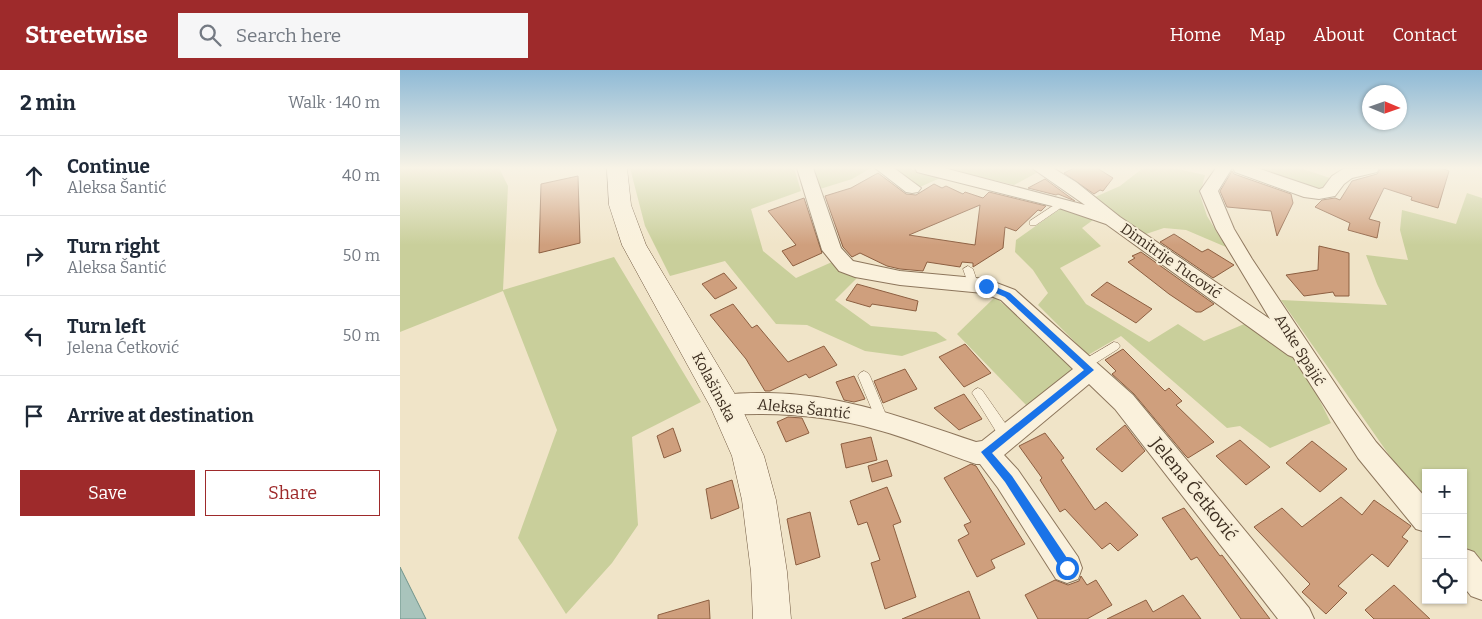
<!DOCTYPE html>
<meta charset="utf-8">
<style>
:root{--surface:#fff;--page:#f6f6f7;--text:#1f2937;--muted:#747a83;--line:#e0e1e3;--accent:#9e2a2b}
body{margin:0;font-family:Bitter,serif;background:var(--page);color:var(--text)}
.controls{position:absolute;right:15px;bottom:15px;display:grid;overflow:hidden;border-radius:0px;box-shadow:0 1px 4px #0004}
.controls button{width:45px;height:45px;display:grid;place-items:center;padding:0;border:0;border-bottom:1px solid var(--line);background:var(--surface);color:var(--text);font:25px sans-serif}
.compass{position:absolute;left:962px;top:15px;width:45px;height:45px;border-radius:50%;background:var(--surface);box-shadow:0 1px 4px #0004;rotate:92deg}
.stop{position:absolute;width:15px;height:15px;margin:-11px;border:4px solid #1a73e8;border-radius:50%;background:#fff}
.stop.end{background:#1a73e8;border-color:#fff;box-shadow:0 1px 5px #0008}
.list{margin:0;padding:0;list-style:none}
h2{display:flex;justify-content:space-between;align-items:center;height:65px;margin:0;padding:0 20px;font-size:21px}
h2 small{font-size:16px;font-weight:400;color:var(--muted)}
.list li{display:grid;grid-template-columns:32px 1fr auto;gap:15px;align-items:center;box-sizing:border-box;height:80px;padding:0 20px;border-top:1px solid var(--line)}
.list b{display:block;font-size:19px;white-space:nowrap}
.list p{margin:0;font-size:16px;white-space:nowrap;color:var(--muted)}
.list em{font-size:16px;font-style:normal;color:var(--muted)}
.actions{display:flex;gap:10px;padding:15px 20px}
.actions a{flex:1;padding:11px 0;border:1px solid var(--accent);border-radius:0px;text-align:center;font-size:18px;color:var(--accent)}
.actions .main{background:var(--accent);color:#fff}
.icon{flex:none;width:28px;height:28px;fill:none;stroke:currentColor;stroke-width:2;stroke-linecap:round;stroke-linejoin:round}
.map{position:relative;flex:none;width:1082px;height:549px;overflow:hidden}
header{display:flex;align-items:center;gap:30px;box-sizing:border-box;height:70px;padding:0 25px;background:var(--accent);color:#fff}
header strong{font-size:24px}
nav{display:flex;gap:28px;margin-inline-start:auto;font-size:18px}
.search{width:350px;height:45px;background:var(--page);display:flex;align-items:center;gap:12px;box-sizing:border-box;padding:0 18px;border-radius:0px;color:var(--muted);font-size:19px}
main{display:flex}
aside{flex:1;background:var(--surface)}
.map>svg:first-child{display:block}
.green{fill:#c9cf9b}
.water{fill:#a9c4bc;stroke:#6f938a}
.building{fill:#cf9f7d;stroke:#8d5f41;fill-rule:evenodd}
.lines{fill:none;stroke-linecap:round;stroke-linejoin:round}
.service-casing{stroke:#8d765c;stroke-width:1}
.minor-casing{stroke:#8d765c;stroke-width:2}
.secondary-casing{stroke:#6f573f;stroke-width:1}
.service{fill:#faf1dc;fill-rule:evenodd}
.minor{fill:#faf1dc;fill-rule:evenodd}
.secondary{fill:#faf1dc;fill-rule:evenodd}
.route{fill:#1a73e8}
.labels{text-anchor:middle;dominant-baseline:central;stroke-width:4;stroke-linejoin:round;paint-order:stroke}
.street-label{font-size:15px;fill:#3d2e20;stroke:#f7eed8}
.near-street-label{font-size:18px;fill:#3d2e20;stroke:#f7eed8}
</style>
<header>
<strong>Streetwise</strong>
<div class="search"><svg class="icon" aria-label="search" viewBox="0 0 24 24"><circle cx="10" cy="10" r="6"/><path d="M15 15l6 6"/></svg>Search here</div>
<nav><a>Home</a><a>Map</a><a>About</a><a>Contact</a></nav>
</header>
<main>
<aside>
<h2>2 min<small>Walk · 140 m</small></h2>
<ul class="list">
<li><svg class="icon" aria-label="ahead" viewBox="0 0 24 24"><path d="M12 20V5M6 11l6-6 6 6"/></svg><div><b>Continue</b><p>Aleksa Šantić</p></div><em>40 m</em></li>
<li><svg class="icon" aria-label="right" viewBox="0 0 24 24"><path d="M7 20v-9h11M14 6l5 5-5 5"/></svg><div><b>Turn right</b><p>Aleksa Šantić</p></div><em>50 m</em></li>
<li><svg class="icon" aria-label="left" viewBox="0 0 24 24"><path d="M17 20v-9H6M10 6l-5 5 5 5"/></svg><div><b>Turn left</b><p>Jelena Ćetković</p></div><em>50 m</em></li>
<li><svg class="icon" aria-label="arrive" viewBox="0 0 24 24"><path d="M6 21V4h12l-3 4 3 4H6"/></svg><div><b>Arrive at destination</b></div></li>
</ul>
<div class="actions"><a class="main">Save</a><a>Share</a></div>
</aside>
<div class="map">
<svg width="1082" height="549" viewBox="0 0 1082 549">
<rect width="100%" height="100%" fill="#f0e4c8"/>
<g class="green">
<path d="M0 98H99L108 116 103 220 214 187 301 332 232 367 238 455 212 493 166 544 118 468 157 360 103 221 0 262Z"/>
<path d="M230 98H394L401 121 351 139 363 181 396 208 432 192 457 208 435 230 471 256 536 262 547 270 502 286 465 281 407 255 376 254 325 191 270 206 245 156Z"/>
<path d="M412 98H471L452 109 420 119Z"/>
<path d="M492 98H508L540 108 520 117Z"/>
<path d="M542 98H629L638 102 614 115Z"/>
<path d="M743 98H773L805 105 800 125 807 146 826 177 786 160 764 158 740 166 695 127 720 116Z"/>
<path d="M849 98H900L930 108C927 112 924 118 919 119 904 121 864 103 849 98Z"/>
<path d="M1067 123 1082 128V494L1063 473V403H1026V432L1010 415 881 230 987 235 977 214 966 185 1008 190 1000 160 1002 140 1056 154Z"/>
<path d="M661 138 693 150 682 158 701 176 660 198 686 234 749 272 778 254 804 271 849 252 891 283 911 313 931 353 870 378 840 356 827 358 721 266 688 285 638 235 648 223 633 200 615 182 616 170Z"/>
<path d="M595 227 679 298 629 338 557 264Z"/>
</g>
<path class="water" d="M0 497 26 549H0Z"/>
<g class="building">
<path d="M674 98H697L713 108 703 121 700 120 694 124 664 103Z"/>
<path d="M981 98H1041L1049 101 1038 138 1011 130 1012 127 984 118 969 149 980 152 977 168 948 160 950 153 915 137 922 130 935 128 940 130 952 111 977 104Z"/>
<path d="M832 101 834 104 891 124 893 133 877 166 871 141 827 137 820 121Z"/>
<path d="M478 103 506 124 516 125 534 114 542 118 546 116 563 124 565 122 583 128 589 122 646 136 641 141 638 140 616 161 605 157 603 178 573 197V193L562 192 560 197 527 192 523 201 500 199 487 196 460 183 452 187 443 177 425 126 451 118ZM580 135 575 175 509 165Z"/>
<path d="M178 106 180 173 139 183 141 114Z"/>
<path d="M645 109 675 131 658 124 656 125 628 118Z"/>
<path d="M404 128 422 183 393 196 382 181 396 175 368 141Z"/>
<path d="M774 164 802 182 808 179 834 195 813 208 760 172Z"/>
<path d="M919 176 949 183V226H935L933 222 904 226 886 205 918 200Z"/>
<path d="M741 182 814 234 801 242H796L769 224 728 192 735 188 732 186Z"/>
<path d="M324 203 337 218 315 229 302 214Z"/>
<path d="M707 212 752 239 736 253 691 225Z"/>
<path d="M457 214 518 231 516 241 472 234 470 237 446 230Z"/>
<path d="M333 234 352 258 357 255 388 292 424 276 437 295 409 308 406 304 370 321H365L346 289 310 245Z"/>
<path d="M565 274 591 303 564 317 539 287Z"/>
<path d="M723 279 765 321 769 318 782 331 776 335 814 372 788 388 785 385 734 324 712 304 716 301 705 290Z"/>
<path d="M505 299 517 319 483 333 474 311Z"/>
<path d="M454 306 465 329 454 332 444 330 436 312Z"/>
<path d="M564 324 582 349 559 360 534 338Z"/>
<path d="M388 347 402 348 409 363 386 372 377 352Z"/>
<path d="M725 355 745 381 722 402 696 379Z"/>
<path d="M273 358 281 381 264 388 257 366Z"/>
<path d="M645 363 664 388 661 390 695 440 706 432 738 465 718 481 710 473 702 479 665 439 660 442 640 410 642 408 619 376Z"/>
<path d="M471 367 477 390 446 398 441 374Z"/>
<path d="M840 370 870 397 846 415 816 386Z"/>
<path d="M912 371 947 399 920 422 886 393Z"/>
<path d="M487 390 492 406 472 412 468 396Z"/>
<path d="M571 394 576 396 625 474 591 490 595 498 577 507 558 470 569 464 564 455 571 452 544 408Z"/>
<path d="M332 410 339 438 311 449 306 419Z"/>
<path d="M487 417 501 452 493 455 516 527 485 539 471 493 480 490 467 452 458 455 450 431Z"/>
<path d="M941 427 962 445 974 430 1011 456 1002 467 1008 471 988 497 972 484 938 516 947 523 926 544 902 522 910 514 854 457 882 438 902 457Z"/>
<path d="M784 438 820 486 822 485 870 549H841L797 487 791 490 762 448Z"/>
<path d="M410 442 420 487 396 495 387 449Z"/>
<path d="M681 506 687 515 696 510 712 535 687 549H638L625 525 655 510 668 515 679 511Z"/>
<path d="M994 515 1030 549H974L965 540Z"/>
<path d="M569 521 580 549H502Z"/>
<path d="M783 525 801 549H707L746 530 753 542Z"/>
<path d="M309 530 310 549H258V545Z"/>
</g>
<g class="lines">
<defs>
<g id="service">
<path d="M662 130 666 133 665 135 636 155H630V151Z"/>
<path d="M568 196 573 199 578 214 577 216H569L563 199Z"/>
<path d="M714 272 718 273 720 276 718 279 688 298H680L678 295 680 292Z"/>
<path d="M464 301 468 303 470 306 489 352 487 356 483 357 479 356 477 352 458 306 460 303Z"/>
<path d="M578 318 582 320 612 363 613 367 612 371 607 372 602 371 574 326 572 323 574 320Z"/>
</g>
<g id="minor">
<path d="M397 98H413L441 178 453 191 500 201 586 209 615 220 733 325 909 538 914 549H878L715 339 689 314 604 385 618 400 678 487 682 498 678 509 667 513 656 509 598 418 580 394H576C543 383 511 369 478 360 427 345 377 342 325 345L316 342 313 335 316 328C333 322 352 323 369 323 442 324 507 349 576 372L582 371 673 299 601 230 583 223 500 215 455 207 439 201 422 180Z"/>
<path d="M475 98H494L521 118 518 122 512 123 506 122Z"/>
<path d="M515 98H544L685 135 632 98H653L676 112 720 147 870 249 816 159 800 121 816 98H832L818 121 834 159 852 189 948 333 976 372 1026 428V462L1016 459 958 388 893 287 888 285 706 154 656 137 517 102Z"/>
<path d="M833 98H857L919 119 923 118 932 106 943 99 979 98 977 102 952 108 944 114 935 126 919 129 904 127 835 102Z"/>
<path d="M1063 478 1074 482 1082 492V530L1071 526 1063 516Z"/>
</g>
<path id="secondary" d="M207 98H227L231 135 246 175 336 326 364 386 376 430 387 502 391 549H353L351 502 342 430 332 386 311 338 222 175 209 135Z"/>
</defs>
<use href="#service" class="service-casing"/>
<use href="#minor" class="minor-casing"/>
<use href="#secondary" class="secondary-casing"/>
<use href="#service" class="service"/>
<use href="#minor" class="minor"/>
<use href="#secondary" class="secondary"/>
</g>
<linearGradient id="sky" x2="0" y2="1"><stop stop-color="#8fbad6"/><stop offset="0.56" stop-color="#f8f3e6"/><stop offset="1" stop-color="#f8f3e6" stop-opacity="0"/></linearGradient>
<rect width="1082" height="175" fill="url(#sky)"/>
<path class="route" d="M586 213 610 223 694 300 592 383 612 406 671 494 673 498 671 502 667 503 663 502 605 412 581 382 684 300 605 227 584 218 583 216Z"/>
<g class="labels">
<g class="street-label">
<text transform="translate(771 191) rotate(35)">Dimitrije Tucović</text>
<text transform="translate(900 280) rotate(58)">Anke Spajić</text>
<text transform="translate(314 317) rotate(62)">Kolašinska</text>
<text transform="translate(404 339) rotate(6)">Aleksa Šantić</text>
</g>
<g class="near-street-label">
<text transform="translate(794 419) rotate(51)">Jelena Ćetković</text>
</g>
</g>
</svg>
<div class="controls">
<button>+</button>
<button>−</button>
<button><svg class="icon" aria-label="locate" viewBox="0 0 24 24"><circle cx="12" cy="12" r="6"/><path d="M12 2v4M12 18v4M2 12h4M18 12h4"/></svg></button>
</div>
<svg class="compass" viewBox="-18 -18 36 36"><path d="M0-13l5 13h-10z" fill="#e53935"/><path d="M0 13l5-13h-10z" fill="#747a83"/></svg>
<div class="stop" style="left:667px;top:498px"></div>
<div class="stop end" style="left:586px;top:216px"></div>
</div>
</main>
